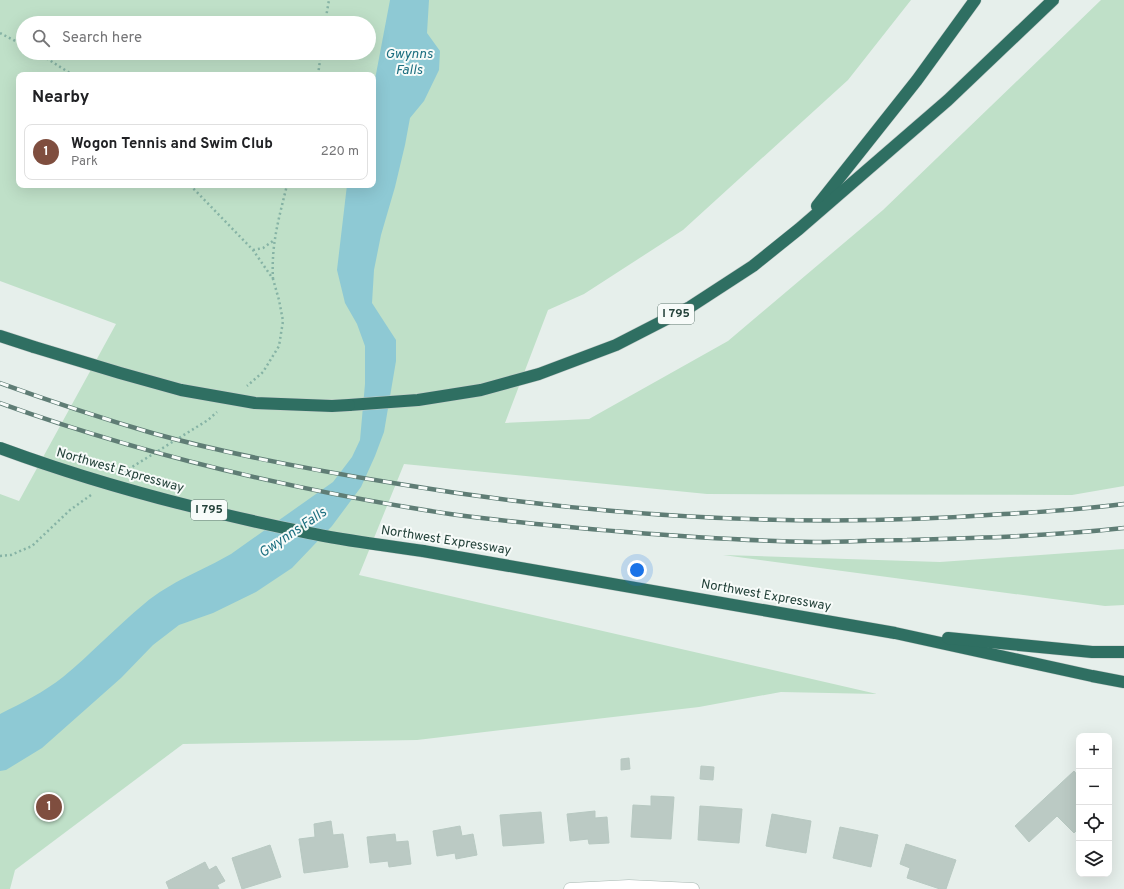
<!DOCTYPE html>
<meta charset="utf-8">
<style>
:root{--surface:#fff;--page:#f2f2f2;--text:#202124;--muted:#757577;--line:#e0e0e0;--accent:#7f4e3f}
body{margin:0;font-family:Overpass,sans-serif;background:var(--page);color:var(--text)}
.controls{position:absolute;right:12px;bottom:12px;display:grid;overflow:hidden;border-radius:8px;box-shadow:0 4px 16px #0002}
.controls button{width:36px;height:36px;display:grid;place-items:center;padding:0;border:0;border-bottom:1px solid var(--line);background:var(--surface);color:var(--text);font:20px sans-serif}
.you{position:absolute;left:637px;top:570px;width:14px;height:14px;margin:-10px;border:3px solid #fff;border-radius:50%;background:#1a73e8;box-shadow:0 0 0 6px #1a73e833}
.badge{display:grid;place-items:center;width:26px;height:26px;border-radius:50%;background:var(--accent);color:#fff;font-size:13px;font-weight:700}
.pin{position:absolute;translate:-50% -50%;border:2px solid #fff;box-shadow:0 1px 4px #0006}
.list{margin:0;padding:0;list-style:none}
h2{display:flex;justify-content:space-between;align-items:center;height:52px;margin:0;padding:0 16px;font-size:17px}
h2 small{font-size:13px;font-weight:400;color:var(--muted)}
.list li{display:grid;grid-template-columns:26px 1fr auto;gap:12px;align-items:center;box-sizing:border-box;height:56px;margin:0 8px 8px;padding:0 8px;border:1px solid var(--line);border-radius:8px}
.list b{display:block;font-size:15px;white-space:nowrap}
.list p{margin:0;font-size:13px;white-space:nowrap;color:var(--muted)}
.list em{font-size:13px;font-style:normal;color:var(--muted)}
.icon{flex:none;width:22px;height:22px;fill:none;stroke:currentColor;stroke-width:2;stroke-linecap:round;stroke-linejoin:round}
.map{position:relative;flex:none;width:1124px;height:889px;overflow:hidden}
.search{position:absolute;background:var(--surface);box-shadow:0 4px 16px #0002;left:16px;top:16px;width:360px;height:44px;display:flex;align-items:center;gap:10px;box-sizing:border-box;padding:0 14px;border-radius:22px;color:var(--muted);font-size:15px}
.panel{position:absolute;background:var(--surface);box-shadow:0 4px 16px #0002;left:16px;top:72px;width:360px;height:116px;border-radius:8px}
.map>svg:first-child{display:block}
.green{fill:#bfe0c8;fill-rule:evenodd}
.water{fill:#8ec9d4}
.building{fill:#bbcac4;stroke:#b8c9c2}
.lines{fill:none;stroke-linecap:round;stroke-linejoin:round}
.street-casing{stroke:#a8b8b2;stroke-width:13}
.highway-casing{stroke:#c2cac8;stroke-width:13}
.path{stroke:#86b3a5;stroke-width:2.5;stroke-dasharray:2 3;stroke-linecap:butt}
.street{stroke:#fff;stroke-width:12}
.highway{stroke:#2f6f62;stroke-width:12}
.rail-casing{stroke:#5f7d75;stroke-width:4.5}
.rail{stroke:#f7fbf9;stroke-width:3;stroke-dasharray:9;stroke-linecap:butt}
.highway-bridge-casing{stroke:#c2cac8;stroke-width:13;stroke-linecap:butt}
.highway-bridge{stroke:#2f6f62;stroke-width:12}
.labels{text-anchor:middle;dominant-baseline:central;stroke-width:4;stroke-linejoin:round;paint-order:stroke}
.shield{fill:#f7fbf9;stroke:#637a73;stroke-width:1}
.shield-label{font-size:12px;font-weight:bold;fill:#24423a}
.street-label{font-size:13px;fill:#24423a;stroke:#f7fbf9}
.water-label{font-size:14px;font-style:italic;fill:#1c6f80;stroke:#f7fbf9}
</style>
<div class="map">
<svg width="1124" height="889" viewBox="0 0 1124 889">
<rect width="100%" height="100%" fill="#e6efeb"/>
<g class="green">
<path d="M0 0H911L848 80 683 230 584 294 548 310 505 423 589 419 728 341 883 210 1101 0H1124V486L1072 495 707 494 404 464 359 575 877 694 781 692 699 707 417 740 183 744 15 870 10 889H0V494L19 501 116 324 0 281ZM23 23H369V53H23ZM19 75H373V185H19Z"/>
<path d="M1124 549V605L1105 606 723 555 940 562Z"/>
</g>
<path class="water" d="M390 0H429L427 33 440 51 439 70 424 101 410 118 405 145 395 187 381 235 374 270 372 303 396 340V361L384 432 375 456 361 487 332 526 292 568 256 592 213 613 179 625 153 645 121 678 42 748 6 770 0 771V714C22 703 44 692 63 677 91 654 116 627 144 604 171 581 202 571 231 554L333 482 352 457 360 440 365 384V346L357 324 345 303 337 270 347 185H373V90Z"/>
<g class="building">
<path d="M629 758 630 769 621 770V759Z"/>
<path d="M701 766 714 767 713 780 700 779Z"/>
<path d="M1074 771 1079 777V828L1074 833 1057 816 1029 842 1015 826Z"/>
<path d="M651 796 674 797 671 839 631 837 633 805 651 806Z"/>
<path d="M700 806 742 809 739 843 698 840Z"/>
<path d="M595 811V818L607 817 609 843 589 844 588 839 570 841 567 814Z"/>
<path d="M541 812 544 843 503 846 500 815Z"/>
<path d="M772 814 811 821 806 853 766 846Z"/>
<path d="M331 821 333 835 343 834 348 867 304 873 299 839 315 837 314 824Z"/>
<path d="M460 826 462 836 473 834 477 855 456 859 455 853 437 856 433 831Z"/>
<path d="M840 827 878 835 871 867 833 858Z"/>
<path d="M395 834 396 842 408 841 411 864 389 867 388 861 370 863 367 837Z"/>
<path d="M906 844 956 860 946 889H940L907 878 910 868 900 864Z"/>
<path d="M270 845 281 877 242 889 232 858Z"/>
<path d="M205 862 209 870 216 866 225 881 217 885 219 889H169L166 882Z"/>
</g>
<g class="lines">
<defs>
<path id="street" d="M570 889 629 886 693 889"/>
<g id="highway">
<path d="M817 206 917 80 975 0"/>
<path d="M0 336 34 347"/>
<path d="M349 405 418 400 481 390 539 374 616 345 690 307 753 266 799 229 948 100 1053 0"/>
<path d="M423 551 895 633 1092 676 1124 682"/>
<path d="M948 638 1092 652H1124"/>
</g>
</defs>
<use href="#street" class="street-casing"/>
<use href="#highway" class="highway-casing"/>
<g class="path">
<path d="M325 23 329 0"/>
<path d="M0 33 23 45"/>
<path d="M38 53 73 75"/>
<path d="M318 75 321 53"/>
<path d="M190 185 253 250 273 279 279 300 283 321 279 346 263 372 247 386"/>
<path d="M253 250 263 248 273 241"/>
<path d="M273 279C271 244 279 218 287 185"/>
<path d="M124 472 208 420 217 412"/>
<path d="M0 556 11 555 32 546 70 510 91 495"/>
</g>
<use href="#street" class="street"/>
<use href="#highway" class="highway"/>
<defs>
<g id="rail">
<path d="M0 383C50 401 101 418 152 433 231 455 313 470 393 483 595 517 800 529 1004 514 1044 512 1084 509 1124 504"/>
<path d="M0 403C144 455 298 491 450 514 508 522 567 527 626 532 689 537 752 541 815 542 846 542 876 540 907 540 979 538 1052 536 1124 528"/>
</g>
</defs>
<use href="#rail" class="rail-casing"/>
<use href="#rail" class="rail"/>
<defs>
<g id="highway-bridge">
<path d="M34 347 120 373 181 390 255 403 332 406 349 405"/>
<path d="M0 448C100 485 205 512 309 533 346 541 385 545 423 551"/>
</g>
</defs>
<use href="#highway-bridge" class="highway-bridge-casing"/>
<use href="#highway-bridge" class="highway-bridge"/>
</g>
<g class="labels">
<g class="shield">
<rect x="658" y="304" width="36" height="20" rx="3"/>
<rect x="191" y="500" width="36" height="20" rx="3"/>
</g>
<g class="shield-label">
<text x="676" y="314">I 795</text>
<text x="209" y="510">I 795</text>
</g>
<g class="street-label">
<text transform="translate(120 471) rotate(16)">Northwest Expressway</text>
<text transform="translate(446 541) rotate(9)">Northwest Expressway</text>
<text transform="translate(766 596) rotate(10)">Northwest Expressway</text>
</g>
<g class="water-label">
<text x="409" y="54">Gwynns<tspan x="409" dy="16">Falls</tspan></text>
<text transform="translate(293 533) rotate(-34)">Gwynns Falls</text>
</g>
</g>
</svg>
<div class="controls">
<button>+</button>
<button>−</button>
<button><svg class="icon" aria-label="locate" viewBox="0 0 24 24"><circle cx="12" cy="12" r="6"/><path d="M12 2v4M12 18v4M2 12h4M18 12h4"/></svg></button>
<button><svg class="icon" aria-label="layers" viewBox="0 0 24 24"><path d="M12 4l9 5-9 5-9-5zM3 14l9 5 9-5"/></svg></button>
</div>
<div class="you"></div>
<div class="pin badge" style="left:49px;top:807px">1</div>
<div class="search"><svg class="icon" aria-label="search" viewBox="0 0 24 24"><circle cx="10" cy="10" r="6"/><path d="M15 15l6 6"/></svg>Search here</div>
<section class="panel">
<h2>Nearby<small></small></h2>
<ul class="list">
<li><span class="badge">1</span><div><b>Wogon Tennis and Swim Club</b><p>Park</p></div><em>220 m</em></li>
</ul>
</section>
</div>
